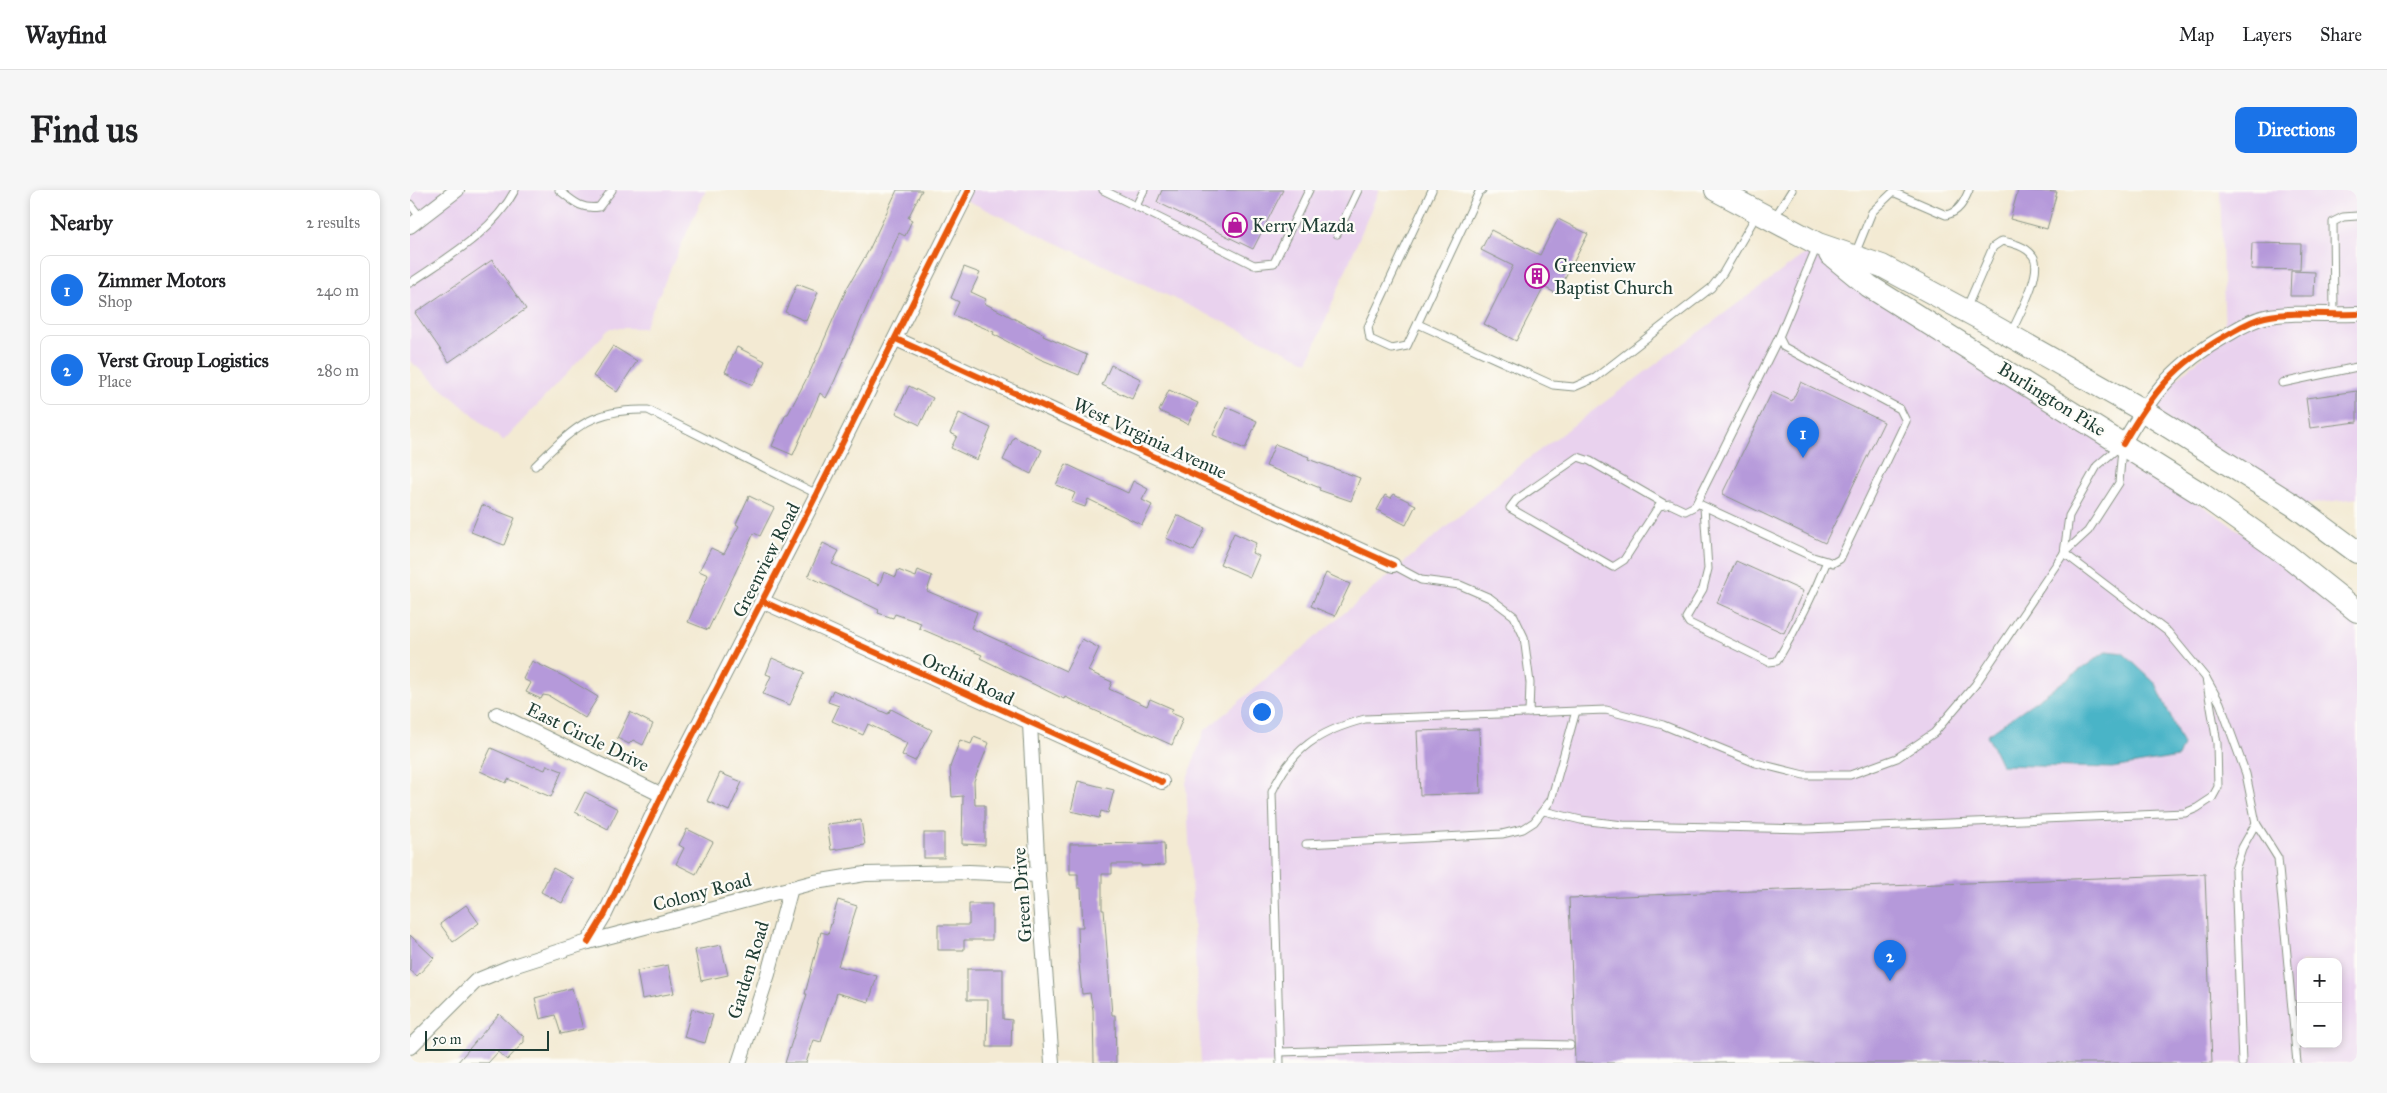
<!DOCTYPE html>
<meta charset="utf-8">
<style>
:root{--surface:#fff;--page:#f6f6f6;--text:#202124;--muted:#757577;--line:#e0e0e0;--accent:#1a73e8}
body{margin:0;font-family:"IM FELL Great Primer",serif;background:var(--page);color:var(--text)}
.controls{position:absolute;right:15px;bottom:15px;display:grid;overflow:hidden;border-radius:10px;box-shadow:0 2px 8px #0003}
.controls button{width:45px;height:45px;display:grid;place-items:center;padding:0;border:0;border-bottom:1px solid var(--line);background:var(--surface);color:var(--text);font:25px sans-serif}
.scale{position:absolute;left:15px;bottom:12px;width:124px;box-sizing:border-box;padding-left:5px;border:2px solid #1f3d34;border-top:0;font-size:14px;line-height:18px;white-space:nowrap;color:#1f3d34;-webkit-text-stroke:4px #fdfcf7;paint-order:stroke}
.you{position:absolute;left:851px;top:521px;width:18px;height:18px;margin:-12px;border:4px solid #fff;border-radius:50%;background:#1a73e8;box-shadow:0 0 0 8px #1a73e833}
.badge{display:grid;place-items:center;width:32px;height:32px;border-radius:50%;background:var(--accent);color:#fff;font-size:16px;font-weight:700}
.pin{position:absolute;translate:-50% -41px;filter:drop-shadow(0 1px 2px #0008)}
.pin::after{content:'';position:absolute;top:26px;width:18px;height:15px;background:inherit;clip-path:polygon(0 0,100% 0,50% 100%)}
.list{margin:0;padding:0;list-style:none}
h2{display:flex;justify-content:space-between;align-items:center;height:65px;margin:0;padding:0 20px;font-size:21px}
h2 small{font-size:16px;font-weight:400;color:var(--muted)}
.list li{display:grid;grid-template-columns:32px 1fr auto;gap:15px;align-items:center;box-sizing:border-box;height:70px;margin:0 10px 10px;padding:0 10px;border:1px solid var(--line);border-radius:10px}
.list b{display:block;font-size:19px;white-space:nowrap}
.list p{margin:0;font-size:16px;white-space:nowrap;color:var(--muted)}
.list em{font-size:16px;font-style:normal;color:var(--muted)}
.map{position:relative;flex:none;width:1947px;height:873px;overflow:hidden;border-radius:10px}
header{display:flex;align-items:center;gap:30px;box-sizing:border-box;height:70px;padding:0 25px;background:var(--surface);border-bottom:1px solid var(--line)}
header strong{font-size:24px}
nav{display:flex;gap:28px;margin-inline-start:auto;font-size:18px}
.intro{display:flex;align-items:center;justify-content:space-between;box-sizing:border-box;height:120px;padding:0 30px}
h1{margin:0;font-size:35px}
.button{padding:12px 22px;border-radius:10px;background:var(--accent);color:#fff;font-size:18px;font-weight:700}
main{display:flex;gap:30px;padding:0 30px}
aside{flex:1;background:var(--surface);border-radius:10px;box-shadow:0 2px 8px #0003}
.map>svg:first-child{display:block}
.built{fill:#e9d2ee;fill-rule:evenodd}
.water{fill:#49b4c7;stroke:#34787e}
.building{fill:#b599da}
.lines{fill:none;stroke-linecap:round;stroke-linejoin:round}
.lane-casing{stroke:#899484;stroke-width:9}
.street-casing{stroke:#899484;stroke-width:16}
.primary-casing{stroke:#899484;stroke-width:24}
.lane{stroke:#fff;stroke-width:7}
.street{stroke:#fff;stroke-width:14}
.primary{stroke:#fff;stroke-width:22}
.cycleway-casing{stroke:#fdfcf7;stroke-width:9}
.cycleway{stroke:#e8590c;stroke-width:6}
.labels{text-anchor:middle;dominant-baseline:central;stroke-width:4.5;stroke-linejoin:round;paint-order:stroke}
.poi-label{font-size:19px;fill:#1f3d34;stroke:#fdfcf7;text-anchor:start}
.street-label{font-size:19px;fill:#1f3d34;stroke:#fdfcf7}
</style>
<header>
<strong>Wayfind</strong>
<nav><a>Map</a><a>Layers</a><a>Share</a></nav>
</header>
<div class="intro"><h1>Find us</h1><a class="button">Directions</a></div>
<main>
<aside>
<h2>Nearby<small>2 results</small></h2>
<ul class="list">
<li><span class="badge">1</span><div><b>Zimmer Motors</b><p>Shop</p></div><em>240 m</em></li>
<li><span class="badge">2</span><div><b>Verst Group Logistics</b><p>Place</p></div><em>280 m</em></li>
</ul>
</aside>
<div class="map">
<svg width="1947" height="873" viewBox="0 0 1947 873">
<rect width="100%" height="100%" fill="#fdfcf7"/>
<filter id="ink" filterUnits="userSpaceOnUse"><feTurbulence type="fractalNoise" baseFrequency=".02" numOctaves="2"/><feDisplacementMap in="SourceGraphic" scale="10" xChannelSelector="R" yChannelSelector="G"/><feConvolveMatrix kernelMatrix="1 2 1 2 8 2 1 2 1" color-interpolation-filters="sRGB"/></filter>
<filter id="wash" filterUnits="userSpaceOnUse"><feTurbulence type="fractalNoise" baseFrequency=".0096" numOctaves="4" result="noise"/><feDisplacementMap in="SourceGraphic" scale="20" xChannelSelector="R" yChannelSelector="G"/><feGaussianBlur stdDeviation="1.12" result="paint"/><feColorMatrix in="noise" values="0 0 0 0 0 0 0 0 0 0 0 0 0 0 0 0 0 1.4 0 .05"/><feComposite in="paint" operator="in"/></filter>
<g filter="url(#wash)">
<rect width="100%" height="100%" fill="#f3ead3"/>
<g class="built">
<path d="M0 0H296L234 138H200L93 251 0 171Z"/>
<path d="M559 0H969L898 172 554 9Z"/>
<path d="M1810 0H1947V308L1885 316 1732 220 1815 146Z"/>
<path d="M1408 54 1947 421V873H791L776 593 794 541 1111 274ZM1891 772H1928V854H1891Z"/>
</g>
<path class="water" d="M1697 461 1713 463 1746 494 1773 555 1768 567 1702 578 1591 575 1577 545Z"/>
<g id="blocks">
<g class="building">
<path d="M487 0H512L498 28 502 30 495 46 489 43 424 192 416 208 410 203 383 265 362 256 376 224H378L399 184 437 98 459 60Z"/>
<path d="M752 0H873L843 59 747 12Z"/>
<path d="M1608 0 1647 2 1637 39 1600 29Z"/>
<path d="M1148 29 1178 44 1147 104 1134 97 1106 151 1074 134 1103 76 1071 60 1081 40 1130 65Z"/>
<path d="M1842 53 1891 54 1890 80 1841 79Z"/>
<path d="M82 70 116 119 39 172 5 123Z"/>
<path d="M554 77 570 83 561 102 576 109 574 113 634 144 633 146 677 165 669 185 630 169 583 144 584 142 543 125 549 112 541 108Z"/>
<path d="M1881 81 1905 82 1904 106H1880Z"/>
<path d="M387 94 408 102 396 131 375 122Z"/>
<path d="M203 156 227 171 207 202 183 186Z"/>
<path d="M327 157 355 171 343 195 315 182Z"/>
<path d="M701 175 731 189 722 209 692 195Z"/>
<path d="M1391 192 1474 232 1415 353 1312 304 1362 202 1382 211Z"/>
<path d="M499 196 523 208 510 235 486 223Z"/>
<path d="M759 200 788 213 778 234 749 221Z"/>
<path d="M1947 201V232L1900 238 1896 208Z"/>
<path d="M816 217 847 231 835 259 803 245Z"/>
<path d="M549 223 581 238 567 270 541 258 547 246 540 243Z"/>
<path d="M604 247 632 260 621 284 593 270Z"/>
<path d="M865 254 899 267 898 269 950 288 941 311 909 300 910 298 856 276Z"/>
<path d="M656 274 718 303 723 291 738 299 732 310 742 315 732 335 678 309 675 317 661 312 665 303 646 295Z"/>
<path d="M984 304 1006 315 996 335 967 320 975 305 981 308Z"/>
<path d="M339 306 364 318 350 346 344 343 298 440 278 432 298 385 289 381 301 358 314 364 329 336 326 334Z"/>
<path d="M72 315 105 328 94 355 61 342Z"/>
<path d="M767 325 795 338 784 361 756 348Z"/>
<path d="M824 343 846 353 842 363 849 366 840 387 810 374Z"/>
<path d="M413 353 429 361 422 374 469 395 474 382 486 387 488 380 506 387 508 380 522 386 517 401 567 422 561 438 656 481 672 449 689 458 678 481 702 492 699 499 737 516 740 509 763 519 761 523 773 528 762 555 655 507 654 509 570 468 572 465 509 438 511 433 485 424 483 428 468 423 469 420 398 386Z"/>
<path d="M1326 371 1393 401 1374 443 1307 413Z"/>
<path d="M916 383 940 394 925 426 901 416Z"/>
<path d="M362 468 395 482 380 515 353 504 361 486 356 484Z"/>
<path d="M122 471 155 487 188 507 175 528 139 506 133 505 131 509 116 502 121 493 113 489Z"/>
<path d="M423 500 478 524 481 519 522 540 505 571 492 565 497 553 458 534 453 545 422 531 429 516 418 512Z"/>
<path d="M220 522 243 534 233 555 223 550 219 554 207 548Z"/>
<path d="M1069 539 1071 603 1010 605 1007 541Z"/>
<path d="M564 547 579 553 564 591 565 615H575V655L552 654 553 606 542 607 540 577 550 550 561 554Z"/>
<path d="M81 558 124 577V576L135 580 137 575 152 581 141 607 98 589 96 593 70 581Z"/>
<path d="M310 583 332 592 319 621 297 611Z"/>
<path d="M668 591 704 600 698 623 691 621 689 628 661 621Z"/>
<path d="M175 602 208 619 198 639 165 622Z"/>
<path d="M451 630 455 655 421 660 417 634Z"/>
<path d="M277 639 303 652 286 684 266 674 274 658 269 655Z"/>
<rect x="514" y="643" width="20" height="25"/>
<path d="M754 653 755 675 731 676V674H702V684H692V720H694L702 825H705L706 873H684L683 820 680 803 672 804 669 773 668 737H673L671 698H668V684H660V654Z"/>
<path d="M143 678 164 689 152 713 131 702Z"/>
<path d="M1795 684 1802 873H1165L1159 708Z"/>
<path d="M428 710 447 716 428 776 467 786 459 812 427 803 411 852 404 850 396 873H375L397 804H395L411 742 418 744Z"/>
<path d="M559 714H582V750H554V760H528V735H559Z"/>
<path d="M56 715 69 733 43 752 30 734Z"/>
<path d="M0 745 24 768 7 786 0 780Z"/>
<path d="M311 755 318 785 291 791 285 760Z"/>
<path d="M258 775 264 803 232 809 227 781Z"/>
<path d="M557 779H593V829L602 830 601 857H577L578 810H557Z"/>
<path d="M162 798 173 839 151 844 145 825 130 829 125 808Z"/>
<path d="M282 819 303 825 295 853 274 847Z"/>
<path d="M89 824 114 847V852L97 870 88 862 78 873H47Z"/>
</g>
</g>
</g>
<g filter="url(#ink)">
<use href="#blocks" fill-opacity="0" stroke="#899484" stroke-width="1"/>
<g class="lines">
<defs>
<g id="lane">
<path d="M149 0C163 11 171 20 189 17L202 0"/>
<path d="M693 0 844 75 864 73 899 0"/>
<path d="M1022 0 958 137 960 149 982 159 997 156 1069 2 1072 0"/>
<path d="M0 14 11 28"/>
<path d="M726 16 734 0"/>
<path d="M1365 27 1382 0"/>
<path d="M927 44 948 0"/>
<path d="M1445 64 1462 22 1483 2 1536 25C1549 22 1554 12 1559 0"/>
<path d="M0 93C38 67 83 42 105 0"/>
<path d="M1556 119 1583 57 1592 51C1602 53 1616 56 1623 66 1634 81 1608 127 1601 143"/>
<path d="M1924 124 1923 32 1933 27 1947 26"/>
<path d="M1008 134 1143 195 1164 197 1185 188 1301 98 1313 83 1346 26"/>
<path d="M1872 193 1947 177"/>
<path d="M125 276C163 239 181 218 238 220L407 304"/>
<path d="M1287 313 1403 367 1423 373 1430 369 1496 231 1490 219 1374 157 1369 147 1407 56"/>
<path d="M1256 315 1180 271 1168 267 1106 310 1100 318 1203 377 1214 370 1249 316 1260 314 1275 321 1285 316 1369 147"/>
<path d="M1294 317 1298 379 1293 399 1276 428 1279 433 1359 472 1367 471C1386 439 1403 406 1417 371"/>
<path d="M1654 363 1758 442 1796 488 1810 513 1836 584 1846 633 1868 668 1887 873"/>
<path d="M1654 363 1659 326 1687 276 1710 256"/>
<path d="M983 375 1011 390 1050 395 1080 408 1104 426 1114 447 1120 493 1119 523"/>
<path d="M1134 621 1171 630 1213 635 1397 639 1775 623 1787 618 1802 608 1808 597 1807 553 1796 488"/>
<path d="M896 654 1092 644 1113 639 1124 632 1141 610 1166 521"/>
<path d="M870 862 1116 854 1160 855"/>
<path d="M870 873 862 602C882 558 909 541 955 529L1196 520 1253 535 1346 573 1394 585H1440L1487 568 1524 543 1565 495 1654 363 1678 341 1709 293 1712 259"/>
<path d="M1832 873 1825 680 1832 658 1846 633"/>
</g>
<g id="street">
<path d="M0 36 47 0"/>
<path d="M486 149 983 375"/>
<path d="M1713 254C1742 203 1765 174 1817 145 1829 138 1841 130 1855 127 1884 121 1917 125 1947 124"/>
<path d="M352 411 752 592"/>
<path d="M87 524 252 605"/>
<path d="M620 534 628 685 642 873"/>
<path d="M178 752 195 724 252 605 407 304 559 0"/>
<path d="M0 857 66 791 100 777 178 752 405 692 455 684 559 682 628 685"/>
<path d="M329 873 358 784 381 698"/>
</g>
<g id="primary">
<path d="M1306 0 1408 54 1472 76 1569 128 1732 220 1885 316 1947 362"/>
<path d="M1420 64 1459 96 1793 305 1877 365 1947 421"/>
</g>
</defs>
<use href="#lane" class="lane-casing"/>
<use href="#street" class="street-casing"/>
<use href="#primary" class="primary-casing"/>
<use href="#lane" class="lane"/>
<use href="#street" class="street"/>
<use href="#primary" class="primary"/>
<defs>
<g id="cycleway">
<path d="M486 149 983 375"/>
<path d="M1713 254C1742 203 1765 174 1817 145 1829 138 1841 130 1855 127 1884 121 1917 125 1947 124"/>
<path d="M352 411 752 592"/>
<path d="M178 752 195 724 252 605 407 304 559 0"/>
</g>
</defs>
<use href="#cycleway" class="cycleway-casing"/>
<use href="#cycleway" class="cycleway"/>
</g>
</g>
<defs>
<symbol id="shop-ring" viewBox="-11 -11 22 22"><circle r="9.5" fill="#fdfcf7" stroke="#b5179e" stroke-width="1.5"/><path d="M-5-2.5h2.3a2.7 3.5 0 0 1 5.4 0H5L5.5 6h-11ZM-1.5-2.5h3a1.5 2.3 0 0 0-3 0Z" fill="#b5179e"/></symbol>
<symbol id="building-ring" viewBox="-11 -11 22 22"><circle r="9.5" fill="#fdfcf7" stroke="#b5179e" stroke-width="1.5"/><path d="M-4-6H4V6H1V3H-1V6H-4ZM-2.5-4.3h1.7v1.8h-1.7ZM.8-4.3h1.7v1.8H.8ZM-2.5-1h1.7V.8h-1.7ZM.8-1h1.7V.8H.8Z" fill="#b5179e"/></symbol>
</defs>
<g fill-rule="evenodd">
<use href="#shop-ring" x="811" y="21" width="28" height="28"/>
<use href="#building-ring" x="1113" y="72" width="28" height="28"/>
</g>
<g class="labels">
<g class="poi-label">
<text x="842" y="35">Kerry Mazda</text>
<text x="1144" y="75">Greenview<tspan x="1144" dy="22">Baptist Church</tspan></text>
</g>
<g class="street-label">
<text transform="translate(1642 209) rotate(32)">Burlington Pike</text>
<text transform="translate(740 248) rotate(25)">West Virginia Avenue</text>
<text transform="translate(356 370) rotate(-63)">Greenview Road</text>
<text transform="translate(558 489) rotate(25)">Orchid Road</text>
<text transform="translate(178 547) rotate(26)">East Circle Drive</text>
<text transform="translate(292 702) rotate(-15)">Colony Road</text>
<text transform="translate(612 705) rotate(-94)">Green Drive</text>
<text transform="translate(338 780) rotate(-73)">Garden Road</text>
</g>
</g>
</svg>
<div class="controls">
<button>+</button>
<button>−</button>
</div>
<div class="scale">50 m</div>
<div class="you"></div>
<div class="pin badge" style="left:1393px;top:268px">1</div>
<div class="pin badge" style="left:1480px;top:791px">2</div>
</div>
</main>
